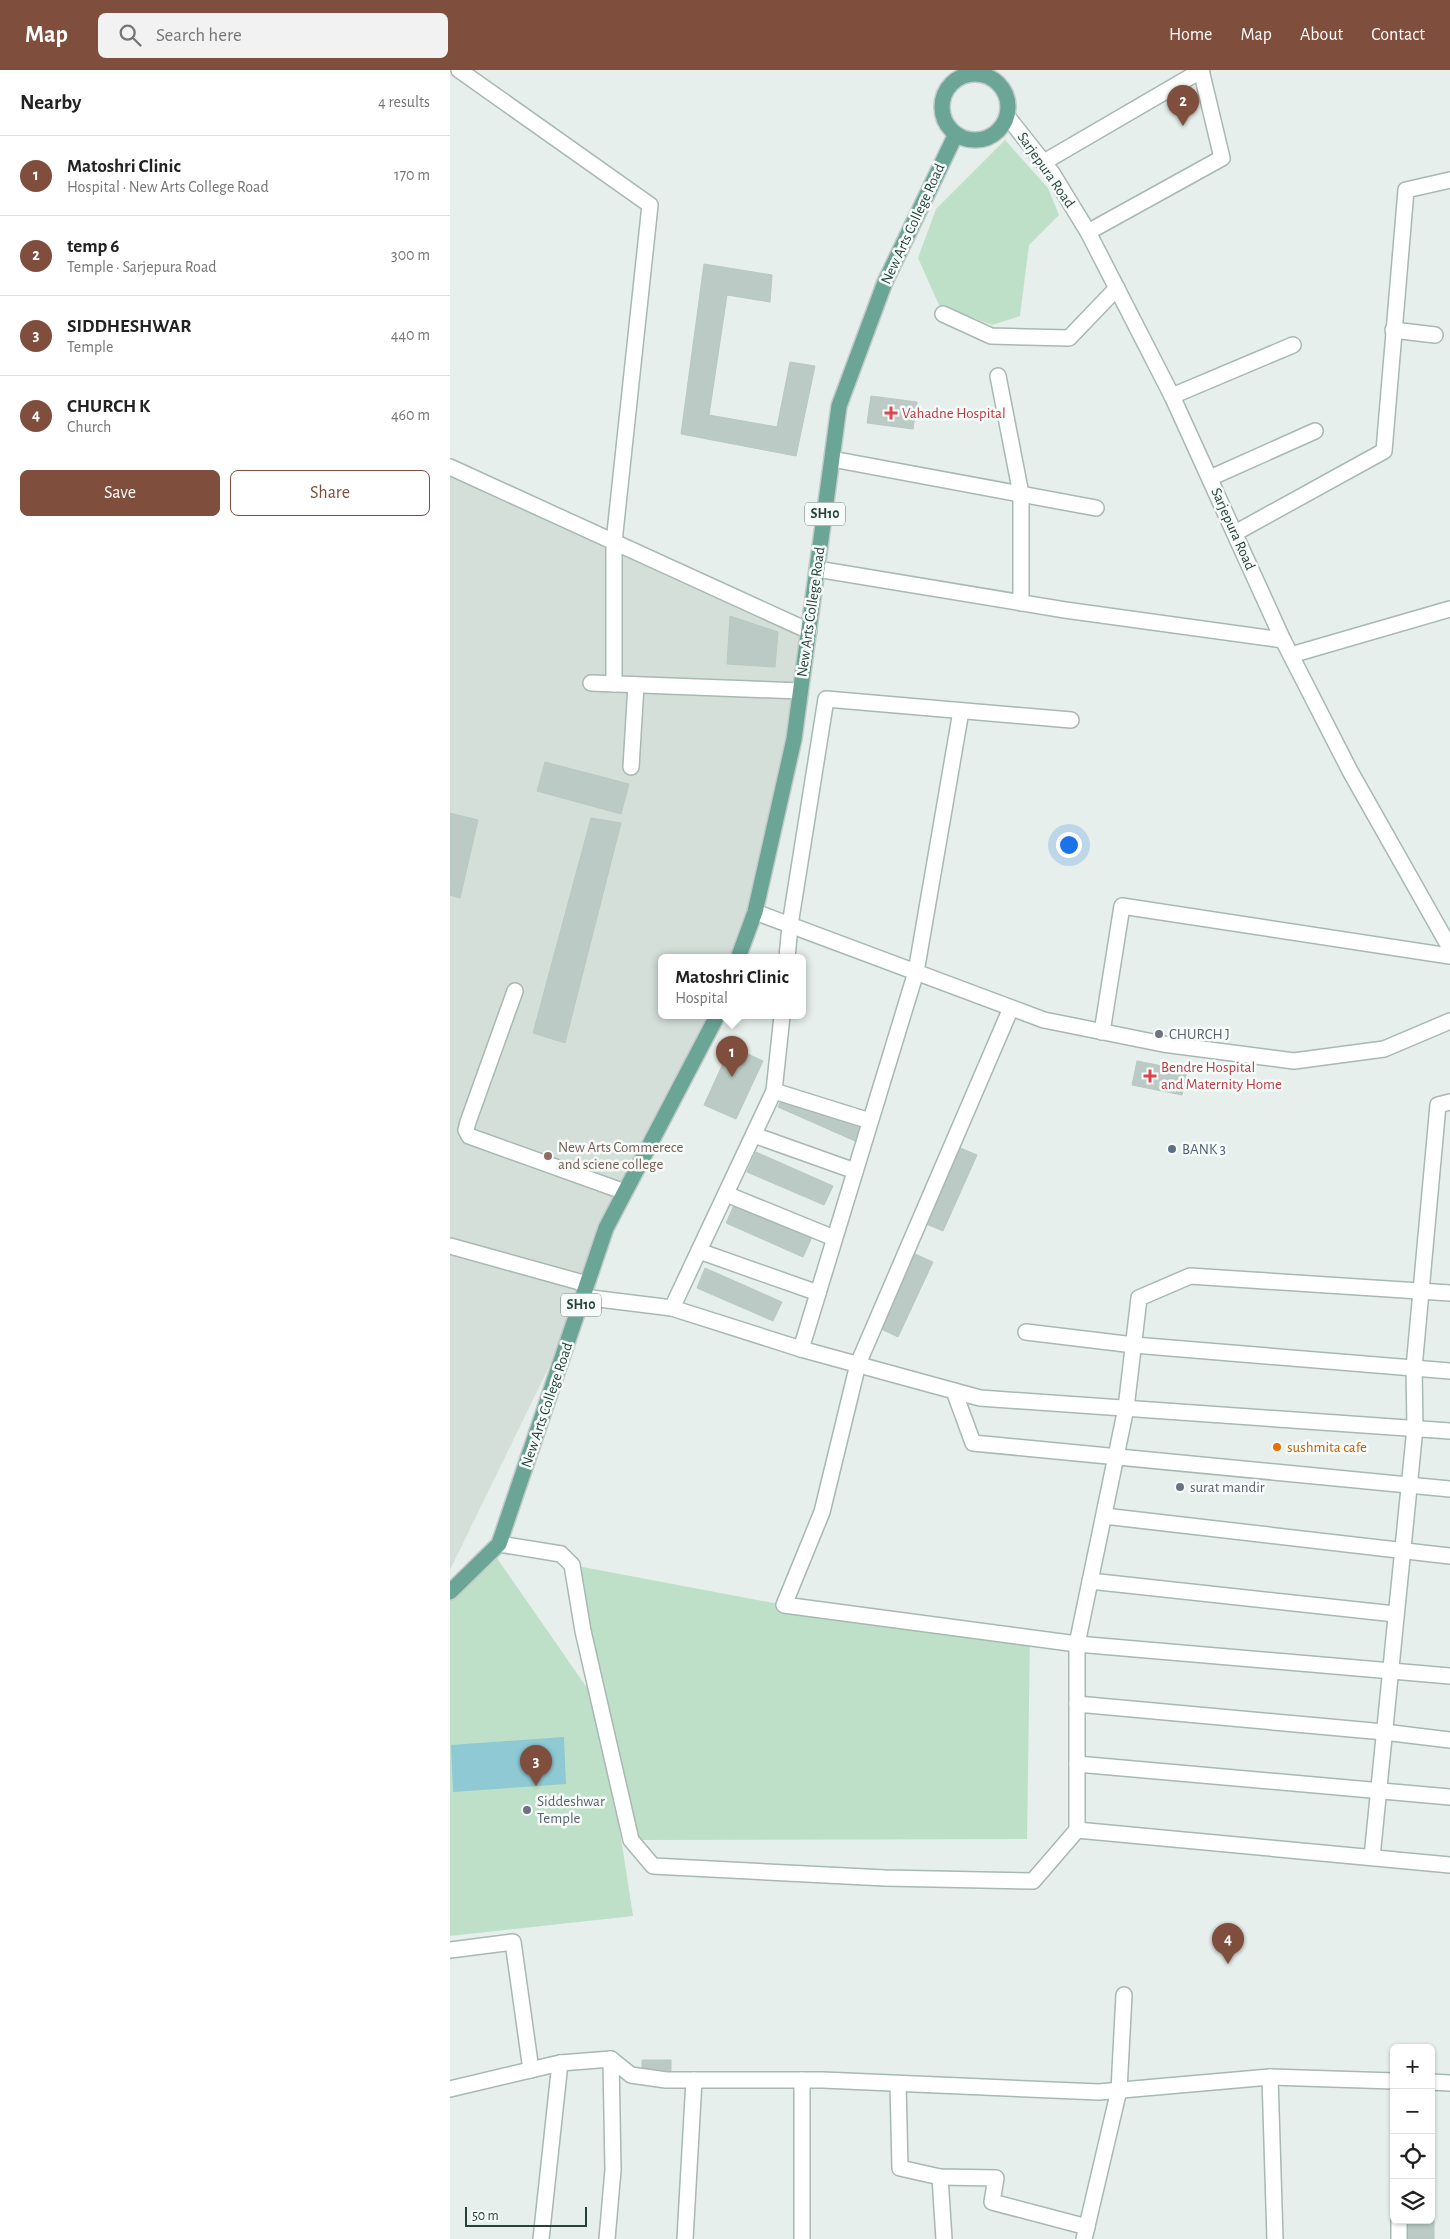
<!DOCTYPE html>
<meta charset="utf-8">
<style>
:root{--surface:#fff;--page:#f2f2f2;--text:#222;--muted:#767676;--line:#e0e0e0;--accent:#804e3d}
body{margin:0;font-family:"Alegreya Sans",sans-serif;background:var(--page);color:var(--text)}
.controls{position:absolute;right:15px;bottom:15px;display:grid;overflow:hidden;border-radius:8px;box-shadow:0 1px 4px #0004}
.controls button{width:45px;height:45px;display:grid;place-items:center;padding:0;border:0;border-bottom:1px solid var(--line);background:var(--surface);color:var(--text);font:25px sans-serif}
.scale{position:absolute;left:15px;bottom:12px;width:122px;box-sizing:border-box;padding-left:5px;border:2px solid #24423a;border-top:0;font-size:14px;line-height:18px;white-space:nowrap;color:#24423a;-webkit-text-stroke:4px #f7fbf9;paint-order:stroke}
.you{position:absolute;left:618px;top:774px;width:18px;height:18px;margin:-12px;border:4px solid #fff;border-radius:50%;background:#1a73e8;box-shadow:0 0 0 8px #1a73e833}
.badge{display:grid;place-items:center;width:32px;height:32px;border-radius:50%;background:var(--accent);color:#fff;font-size:16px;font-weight:700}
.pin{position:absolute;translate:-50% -41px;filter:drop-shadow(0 1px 2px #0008)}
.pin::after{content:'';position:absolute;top:26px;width:18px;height:15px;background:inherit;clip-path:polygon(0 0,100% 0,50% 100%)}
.popup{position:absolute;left:208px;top:884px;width:148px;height:65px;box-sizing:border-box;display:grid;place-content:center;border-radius:8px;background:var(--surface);filter:drop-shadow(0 1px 4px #0005);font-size:16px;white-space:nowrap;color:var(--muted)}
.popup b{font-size:19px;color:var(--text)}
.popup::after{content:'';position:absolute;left:50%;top:100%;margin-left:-10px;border:10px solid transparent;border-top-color:var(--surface)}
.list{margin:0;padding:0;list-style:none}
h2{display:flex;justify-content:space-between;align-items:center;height:65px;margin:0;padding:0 20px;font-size:21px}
h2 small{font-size:16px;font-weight:400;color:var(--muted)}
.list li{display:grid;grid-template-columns:32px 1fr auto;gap:15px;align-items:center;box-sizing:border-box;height:80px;padding:0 20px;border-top:1px solid var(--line)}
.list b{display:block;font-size:19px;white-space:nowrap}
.list p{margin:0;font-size:16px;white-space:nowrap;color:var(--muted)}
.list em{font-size:16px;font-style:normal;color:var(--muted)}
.actions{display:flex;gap:10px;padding:15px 20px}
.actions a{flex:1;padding:11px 0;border:1px solid var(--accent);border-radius:8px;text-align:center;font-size:18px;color:var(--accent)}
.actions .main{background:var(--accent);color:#fff}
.icon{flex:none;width:28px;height:28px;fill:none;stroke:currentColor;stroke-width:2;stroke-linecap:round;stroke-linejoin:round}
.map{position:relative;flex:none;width:1000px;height:2169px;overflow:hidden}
header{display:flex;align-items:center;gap:30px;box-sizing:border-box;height:70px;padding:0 25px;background:var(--accent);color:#fff}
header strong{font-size:24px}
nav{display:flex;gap:28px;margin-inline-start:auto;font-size:18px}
.search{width:350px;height:45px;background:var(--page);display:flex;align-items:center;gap:12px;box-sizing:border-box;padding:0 18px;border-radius:8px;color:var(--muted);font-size:19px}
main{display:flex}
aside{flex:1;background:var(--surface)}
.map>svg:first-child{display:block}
.built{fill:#d4dfda}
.green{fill:#bfe0c8}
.water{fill:#8ec9d4}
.building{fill:#bbcac4;stroke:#b8c9c2}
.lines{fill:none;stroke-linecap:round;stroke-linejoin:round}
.minor-casing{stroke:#a8b8b2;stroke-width:18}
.major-casing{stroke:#c2cac8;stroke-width:18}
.minor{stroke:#fff;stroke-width:15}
.major{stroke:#6aa596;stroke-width:15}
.health-dot{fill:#e0444e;stroke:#f7fbf9;stroke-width:2}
.worship-dot{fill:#6b7280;stroke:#f7fbf9;stroke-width:2}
.service-dot{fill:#5c6f8a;stroke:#f7fbf9;stroke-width:2}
.education-dot{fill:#8d6e63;stroke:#f7fbf9;stroke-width:2}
.food-dot{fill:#e8710a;stroke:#f7fbf9;stroke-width:2}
.labels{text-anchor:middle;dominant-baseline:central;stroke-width:5;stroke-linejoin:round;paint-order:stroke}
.shield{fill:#f7fbf9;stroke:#637a73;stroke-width:1}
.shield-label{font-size:14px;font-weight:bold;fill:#24423a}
.street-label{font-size:15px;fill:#24423a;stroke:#f7fbf9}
.health-label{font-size:15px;fill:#be3a42;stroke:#f7fbf9;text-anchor:start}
.worship-label{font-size:15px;fill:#5b616d;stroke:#f7fbf9;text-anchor:start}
.education-label{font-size:15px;fill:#785e54;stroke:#f7fbf9;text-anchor:start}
.service-label{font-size:15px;fill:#4e5e75;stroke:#f7fbf9;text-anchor:start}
.food-label{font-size:15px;fill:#c56008;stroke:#f7fbf9;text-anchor:start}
</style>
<header>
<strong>Map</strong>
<div class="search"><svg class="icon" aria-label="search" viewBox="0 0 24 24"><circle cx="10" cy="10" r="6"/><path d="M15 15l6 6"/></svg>Search here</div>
<nav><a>Home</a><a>Map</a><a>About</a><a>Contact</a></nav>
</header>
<main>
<aside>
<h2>Nearby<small>4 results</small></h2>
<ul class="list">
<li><span class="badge">1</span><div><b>Matoshri Clinic</b><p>Hospital · New Arts College Road</p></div><em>170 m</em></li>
<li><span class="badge">2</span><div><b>temp 6</b><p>Temple · Sarjepura Road</p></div><em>300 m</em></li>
<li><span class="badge">3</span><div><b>SIDDHESHWAR</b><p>Temple</p></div><em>440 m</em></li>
<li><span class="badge">4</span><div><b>CHURCH K</b><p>Church</p></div><em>460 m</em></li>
</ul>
<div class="actions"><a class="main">Save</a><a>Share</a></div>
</aside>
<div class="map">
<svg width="1000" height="2169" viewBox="0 0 1000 2169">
<rect width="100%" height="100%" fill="#e6efeb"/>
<path class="built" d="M0 397 359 561 305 842 285 888H212V946H259L133 1227 0 1500Z"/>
<g class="green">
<path d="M555 70 598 118 609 145 579 175 570 246 542 255 489 235 468 188 486 139Z"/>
<path d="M42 1481 151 1638 183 1846 0 1866V1531Z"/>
<path d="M122 1495 334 1535 580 1567 577 1769 181 1770Z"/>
</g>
<path class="water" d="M114 1667 116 1714 3 1722 1 1675Z"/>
<g class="building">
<path d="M254 194 322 205 320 232 277 225 259 345 327 357 340 292 365 296 346 386 231 364Z"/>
<path d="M421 326 467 332 463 359 417 353Z"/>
<path d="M280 546 328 562 325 597 277 594Z"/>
<path d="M95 692 179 714 171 744 87 721Z"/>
<path d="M0 743 28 750 10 828 0 825Z"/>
<path d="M141 748 171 753 115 973 83 963Z"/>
<path d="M281 976 313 991 286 1049 254 1035Z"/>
<path d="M687 991 737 1001 732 1025 682 1015Z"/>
<path d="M337 1017 414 1051 405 1071 328 1037Z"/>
<path d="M508 1077 527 1085 493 1161 474 1153Z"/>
<path d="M306 1082 383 1116 374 1135 297 1102Z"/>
<path d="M285 1133 362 1167 353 1187 276 1153Z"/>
<path d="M463 1183 483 1192 448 1267 429 1258Z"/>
<path d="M255 1198 332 1232 323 1251 247 1218Z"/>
<path d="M192 1990H221V2005L192 2004Z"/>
<path d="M981 2142H984V2169H957L956 2150H981Z"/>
</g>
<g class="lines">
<defs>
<g id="minor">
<path d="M9 0 200 135 164 472V614"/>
<path d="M557 46 602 103 638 162 722 326 833 570 900 701 1000 878"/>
<path d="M594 92 752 0"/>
<path d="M638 162 772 88 751 0"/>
<path d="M493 244 541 266 619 268 667 218"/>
<path d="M943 260 985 265"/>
<path d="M548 306 571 424V533"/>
<path d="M722 326 843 275"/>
<path d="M382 389 646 438"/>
<path d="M0 397 359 561"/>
<path d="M760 408 865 361"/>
<path d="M785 463 934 381 956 120 1000 110"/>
<path d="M367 499 615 540 833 570"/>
<path d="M841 585 1000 539"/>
<path d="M141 613 350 621"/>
<path d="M181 697 186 615"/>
<path d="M305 842 594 950 713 974 844 991 934 979 1000 951"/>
<path d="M337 888 340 855 376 629 621 650"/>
<path d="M65 921 18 1052 16 1060 19 1066 175 1122"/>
<path d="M561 938 408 1294 372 1442 334 1535 627 1574 1000 1606"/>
<path d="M652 962 672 836 1000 886"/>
<path d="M324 1021 420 1051"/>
<path d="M304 1065 405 1101"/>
<path d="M276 1124 384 1168"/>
<path d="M0 1176 137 1214"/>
<path d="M249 1181 368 1223"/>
<path d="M133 1227 222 1238 351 1279 530 1328 1000 1361"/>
<path d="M222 1238 324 1021 332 946"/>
<path d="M576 1262 684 1275 1000 1301"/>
<path d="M351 1279 466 902 511 641"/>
<path d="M504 1321 523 1373 1000 1419"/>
<path d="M654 1446 1000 1486"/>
<path d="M49 1474 111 1484 122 1495 133 1561 181 1770 203 1796 435 1808 583 1811 627 1760 1000 1795"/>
<path d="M640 1511 945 1544"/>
<path d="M627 1634 934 1662 1000 1670"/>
<path d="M627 1694 1000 1727"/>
<path d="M627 1760V1574L676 1338 689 1228 740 1206 1000 1223"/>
<path d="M922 1787 965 1358 964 1298 988 1035 1000 1032"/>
<path d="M0 1880 63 1872 81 2000"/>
<path d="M820 2007 825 2169"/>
<path d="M352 2010V2169"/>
<path d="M981 2012 1000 2013"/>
<path d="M448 2014 450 2098 490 2107 546 2108 542 2132 637 2157"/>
<path d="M0 2019 110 1993 161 1989 181 2005 216 2010H373L649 2022 820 2007 944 2011"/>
<path d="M490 2107 494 2169"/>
<path d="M949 2150V2169"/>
<path d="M91 2169 110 1993"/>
<path d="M157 2169 163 2100 161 1989"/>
<path d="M235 2169 244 2010"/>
<path d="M634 2169 669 2020 674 1925"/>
</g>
<g id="major">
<circle cx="525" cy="37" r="33"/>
<path d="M288 888 305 842 344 669 389 336 435 212 506 64"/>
<path d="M0 1522 49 1474 156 1158 267 946"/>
</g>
</defs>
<use href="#minor" class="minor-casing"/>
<use href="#major" class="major-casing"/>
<use href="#minor" class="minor"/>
<use href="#major" class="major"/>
</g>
<g class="health-dot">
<path d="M438.5 335.5h5v5h5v5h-5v5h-5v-5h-5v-5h5z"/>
<path d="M697.5 998.5h5v5h5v5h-5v5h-5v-5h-5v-5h5z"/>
</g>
<g class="worship-dot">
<circle cx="709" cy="964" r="5"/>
<circle cx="730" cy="1417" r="5"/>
<circle cx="77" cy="1740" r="5"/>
</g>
<circle class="service-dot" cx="722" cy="1079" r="5"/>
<circle class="education-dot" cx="98" cy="1086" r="5"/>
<circle class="food-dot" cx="827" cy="1377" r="5"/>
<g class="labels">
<g class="shield">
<rect x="355" y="432.5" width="40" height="23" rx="4"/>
<rect x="111" y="1223.5" width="40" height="23" rx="4"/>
</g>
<g class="shield-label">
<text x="375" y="444">SH10</text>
<text x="131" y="1235">SH10</text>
</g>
<g class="street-label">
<text transform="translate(596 100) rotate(55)">Sarjepura Road</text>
<text transform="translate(463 154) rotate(-65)">New Arts College Road</text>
<text transform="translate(783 459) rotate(66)">Sarjepura Road</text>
<text transform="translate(361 542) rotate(-82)">New Arts College Road</text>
<text transform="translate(97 1335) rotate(-71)">New Arts College Road</text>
</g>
<g class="health-label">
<text x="452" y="343">Vahadne Hospital</text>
<text x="711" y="997">Bendre Hospital<tspan x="711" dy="17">and Maternity Home</tspan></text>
</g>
<g class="worship-label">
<text x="719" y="964">CHURCH J</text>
<text x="740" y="1417">surat mandir</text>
<text x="87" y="1731">Siddeshwar<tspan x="87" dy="17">Temple</tspan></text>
</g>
<g class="education-label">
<text x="108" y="1077">New Arts Commerece<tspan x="108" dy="17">and sciene college</tspan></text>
</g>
<g class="service-label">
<text x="732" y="1079">BANK 3</text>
</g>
<g class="food-label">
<text x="837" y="1377">sushmita cafe</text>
</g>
</g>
</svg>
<div class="controls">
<button>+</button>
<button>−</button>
<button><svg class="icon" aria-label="locate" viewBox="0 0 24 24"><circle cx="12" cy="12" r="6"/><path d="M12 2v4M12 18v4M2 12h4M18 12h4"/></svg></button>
<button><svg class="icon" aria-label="layers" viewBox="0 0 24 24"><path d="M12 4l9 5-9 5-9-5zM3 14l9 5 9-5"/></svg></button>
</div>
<div class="scale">50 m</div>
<div class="you"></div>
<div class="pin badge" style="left:282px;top:1007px">1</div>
<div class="popup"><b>Matoshri Clinic</b>Hospital</div>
<div class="pin badge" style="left:733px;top:56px">2</div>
<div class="pin badge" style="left:86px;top:1716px">3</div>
<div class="pin badge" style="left:778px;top:1894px">4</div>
</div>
</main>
